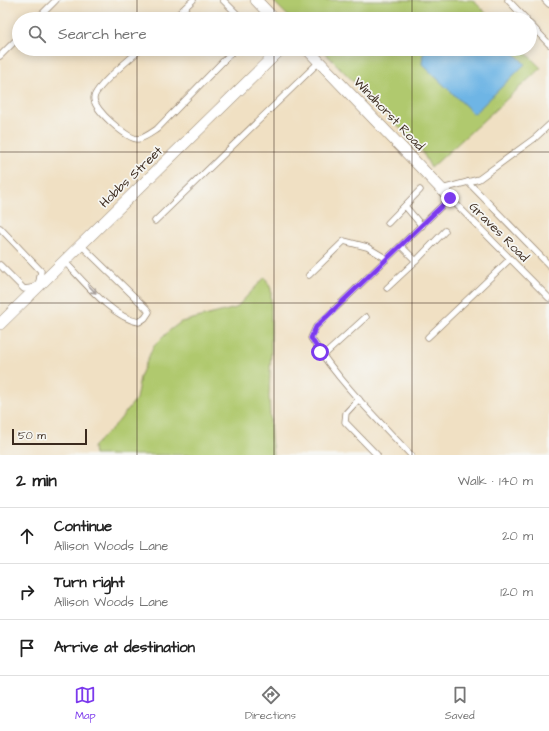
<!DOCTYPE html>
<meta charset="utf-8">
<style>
:root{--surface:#fff;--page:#f6f6f6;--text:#222;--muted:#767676;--line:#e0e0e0;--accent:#7c3aed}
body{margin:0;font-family:"Architects Daughter",sans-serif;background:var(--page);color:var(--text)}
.scale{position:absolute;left:12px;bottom:10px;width:75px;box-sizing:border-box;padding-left:4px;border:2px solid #3b2a1e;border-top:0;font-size:11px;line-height:14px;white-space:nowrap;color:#3b2a1e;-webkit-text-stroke:3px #f6f6f2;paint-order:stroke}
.stop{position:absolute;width:12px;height:12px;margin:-9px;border:3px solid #7c3aed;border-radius:50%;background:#fff}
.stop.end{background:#7c3aed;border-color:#fff;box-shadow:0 1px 4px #0008}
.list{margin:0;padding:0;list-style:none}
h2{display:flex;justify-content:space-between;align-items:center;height:52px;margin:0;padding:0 16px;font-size:17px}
h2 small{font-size:13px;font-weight:400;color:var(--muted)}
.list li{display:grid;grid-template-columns:26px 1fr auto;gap:12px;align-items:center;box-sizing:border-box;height:56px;padding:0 16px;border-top:1px solid var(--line)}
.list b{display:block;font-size:15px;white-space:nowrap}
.list p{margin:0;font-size:13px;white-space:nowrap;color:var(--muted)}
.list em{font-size:13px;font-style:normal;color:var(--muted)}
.icon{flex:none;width:22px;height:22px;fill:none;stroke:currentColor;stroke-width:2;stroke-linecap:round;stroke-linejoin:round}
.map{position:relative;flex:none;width:549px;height:455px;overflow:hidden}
.search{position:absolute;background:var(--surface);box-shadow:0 2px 10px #0003;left:12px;right:12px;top:12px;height:44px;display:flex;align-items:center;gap:10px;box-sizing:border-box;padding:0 14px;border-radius:22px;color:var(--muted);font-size:15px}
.sheet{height:220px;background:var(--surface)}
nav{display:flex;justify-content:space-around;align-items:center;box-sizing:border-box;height:56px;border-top:1px solid var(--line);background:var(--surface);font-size:11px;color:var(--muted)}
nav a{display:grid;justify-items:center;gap:2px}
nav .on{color:var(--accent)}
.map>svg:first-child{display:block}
.green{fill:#b0c96e;stroke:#767a46}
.water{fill:#6eb5e5;stroke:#547082}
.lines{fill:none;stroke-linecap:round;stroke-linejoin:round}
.service-casing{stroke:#968570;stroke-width:7}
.minor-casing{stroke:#968570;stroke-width:12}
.service{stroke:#fff;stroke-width:5.5}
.minor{stroke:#fff;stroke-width:11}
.oneway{stroke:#a79f9a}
.route{stroke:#7c3aed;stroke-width:5}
.grid{fill:none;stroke:#3b2a1e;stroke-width:1;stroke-opacity:0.55}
.labels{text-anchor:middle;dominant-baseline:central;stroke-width:3.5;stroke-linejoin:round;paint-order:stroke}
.street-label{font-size:13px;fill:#3b2a1e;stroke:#f6f6f2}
</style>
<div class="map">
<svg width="549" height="455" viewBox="0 0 549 455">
<rect width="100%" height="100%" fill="#f6f6f2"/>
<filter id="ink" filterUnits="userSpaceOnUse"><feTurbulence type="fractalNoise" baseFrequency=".025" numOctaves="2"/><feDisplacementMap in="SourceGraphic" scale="8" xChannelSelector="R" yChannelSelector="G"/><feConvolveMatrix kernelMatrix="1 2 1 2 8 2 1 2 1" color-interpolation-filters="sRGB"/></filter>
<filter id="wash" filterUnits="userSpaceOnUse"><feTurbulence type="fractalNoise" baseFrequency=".012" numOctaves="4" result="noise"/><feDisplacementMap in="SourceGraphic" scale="16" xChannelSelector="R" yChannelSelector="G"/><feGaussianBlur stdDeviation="0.9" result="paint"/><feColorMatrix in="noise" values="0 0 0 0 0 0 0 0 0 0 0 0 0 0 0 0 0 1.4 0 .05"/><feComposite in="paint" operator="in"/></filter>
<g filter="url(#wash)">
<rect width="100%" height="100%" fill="#f0e0c3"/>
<g class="green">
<path d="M272 0H473L492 19H481L475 13H465L459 19H291Z"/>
<path d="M321 49H428L423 54 525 64 510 49H522L541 68 431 168 421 149Z"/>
<path d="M265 277 271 289V350L269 396 271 438 273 455H94L93 447 118 422 136 399 140 377 153 347 170 330 181 322 236 308Z"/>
</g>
<path class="water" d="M428 49H510L525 64 474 114 422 64 423 54Z"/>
</g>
<g filter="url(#ink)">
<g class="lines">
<defs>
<g id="service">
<path d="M223 0 242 19"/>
<path d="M508 0 526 19"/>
<path d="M545 0 549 4"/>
<path d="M37 19 56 0"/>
<path d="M173 19 193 0"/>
<path d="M260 19 267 11"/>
<path d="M530 24 549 44"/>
<path d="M141 49C131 58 95 87 94 98 93 109 127 139 138 139 145 138 151 133 157 129L235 49"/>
<path d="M0 56 19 37"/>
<path d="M468 182 549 265"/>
<path d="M442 189 479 179 535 138 549 125"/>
<path d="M405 206 422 226"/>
<path d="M155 221 319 62"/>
<path d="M388 223 420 190"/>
<path d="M0 228 41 271 38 287 24 289 0 265"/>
<path d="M401 246 416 261"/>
<path d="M64 261C83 280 112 318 139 322L145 318 149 312 146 308 81 245"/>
<path d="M309 275 344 241 367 247 387 259"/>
<path d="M387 288 416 261 445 231"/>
<path d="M428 337 510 259"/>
<path d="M323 356 366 317"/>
<path d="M359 399 346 413 345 422 377 455"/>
<path d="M411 455C376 418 339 382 311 338L316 327 450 198 549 298"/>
</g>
<g id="minor">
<path d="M256 0 274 19"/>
<path d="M307 49 450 198"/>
<path d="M0 324 281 49"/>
</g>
</defs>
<use href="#service" class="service-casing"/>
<use href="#minor" class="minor-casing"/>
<use href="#service" class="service"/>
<use href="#minor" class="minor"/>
</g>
<defs><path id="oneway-shaft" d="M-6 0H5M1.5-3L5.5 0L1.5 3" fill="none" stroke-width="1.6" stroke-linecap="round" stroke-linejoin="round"/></defs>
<use class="oneway" href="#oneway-shaft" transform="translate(92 289) rotate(46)"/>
</g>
<g class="lines" filter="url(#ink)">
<path class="route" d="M320 352 311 338 316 327 450 198"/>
</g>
<path class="grid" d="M137 0V19M274 0V19M412 0V19M137 49V455M274 49V455M412 49V455M0 152H549M0 303H549"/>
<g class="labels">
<g class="street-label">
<text transform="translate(389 114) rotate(46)">Windhorst Road</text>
<text transform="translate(131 177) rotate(-44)">Hobbs Street</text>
<text transform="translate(499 232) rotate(45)">Graves Road</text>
</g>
</g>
</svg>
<div class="scale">50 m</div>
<div class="stop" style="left:320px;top:352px"></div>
<div class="stop end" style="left:450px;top:198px"></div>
<div class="search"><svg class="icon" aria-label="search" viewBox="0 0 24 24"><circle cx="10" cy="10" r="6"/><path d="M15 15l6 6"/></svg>Search here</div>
</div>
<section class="sheet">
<h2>2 min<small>Walk · 140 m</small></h2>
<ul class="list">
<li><svg class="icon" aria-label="ahead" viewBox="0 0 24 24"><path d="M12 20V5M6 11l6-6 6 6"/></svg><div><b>Continue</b><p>Allison Woods Lane</p></div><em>20 m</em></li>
<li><svg class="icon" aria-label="right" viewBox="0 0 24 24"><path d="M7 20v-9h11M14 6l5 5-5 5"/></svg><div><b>Turn right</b><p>Allison Woods Lane</p></div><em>120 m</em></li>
<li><svg class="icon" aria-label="arrive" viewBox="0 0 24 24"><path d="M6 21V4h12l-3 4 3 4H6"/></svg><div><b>Arrive at destination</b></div></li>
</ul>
</section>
<nav>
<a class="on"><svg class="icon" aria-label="map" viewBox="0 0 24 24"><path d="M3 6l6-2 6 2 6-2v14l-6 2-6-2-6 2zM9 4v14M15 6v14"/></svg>Map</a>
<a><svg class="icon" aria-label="directions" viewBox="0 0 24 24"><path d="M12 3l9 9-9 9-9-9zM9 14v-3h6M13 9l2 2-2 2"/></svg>Directions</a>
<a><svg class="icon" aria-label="saved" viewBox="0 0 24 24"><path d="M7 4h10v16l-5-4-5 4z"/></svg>Saved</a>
</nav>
